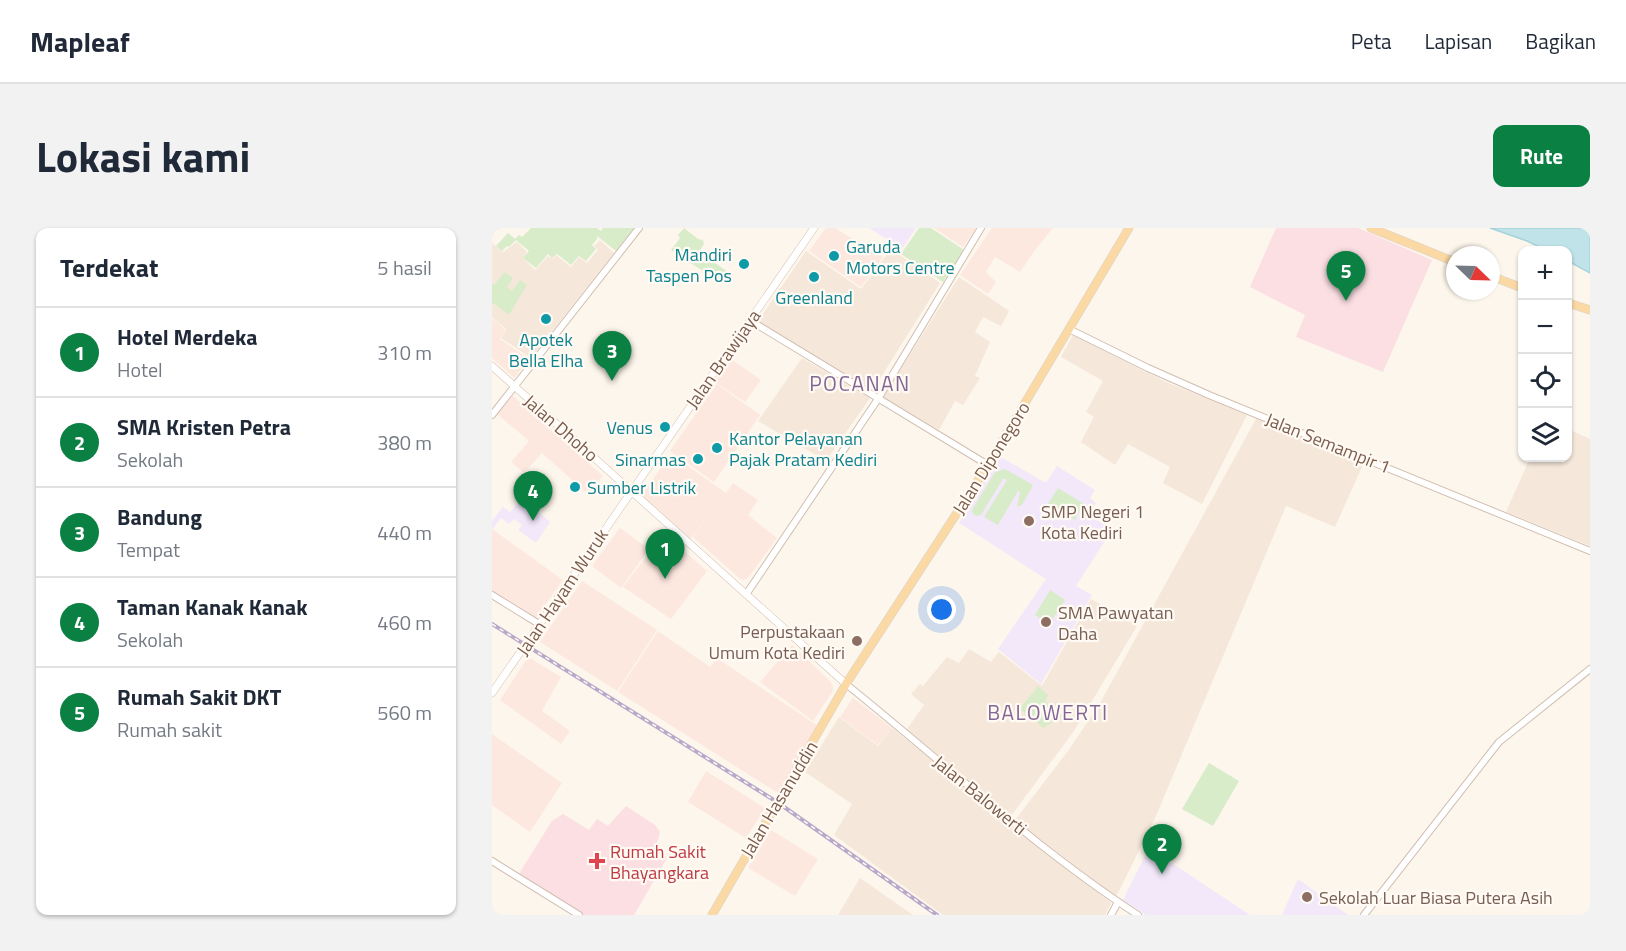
<!DOCTYPE html>
<html lang="id">
<meta charset="utf-8">
<style>
:root{--surface:#fff;--page:#f2f2f3;--text:#1f2937;--muted:#747a83;--line:#e0e1e3;--accent:#0b8043}
body{margin:0;font-family:"Titillium Web",sans-serif;background:var(--page);color:var(--text)}
.controls{position:absolute;right:18px;top:18px;display:grid;overflow:hidden;border-radius:12px;box-shadow:0 2px 4px #0004}
.controls button{width:54px;height:54px;display:grid;place-items:center;padding:0;border:0;border-bottom:2px solid var(--line);background:var(--surface);color:var(--text);font:30px sans-serif}
.compass{position:absolute;left:954px;top:18px;width:54px;height:54px;border-radius:50%;background:var(--surface);box-shadow:0 2px 4px #0004;rotate:113deg}
.you{position:absolute;left:450px;top:382px;width:21px;height:21px;margin:-15px;border:4px solid #fff;border-radius:50%;background:#1a73e8;box-shadow:0 0 0 9px #1a73e833}
.badge{display:grid;place-items:center;width:39px;height:39px;border-radius:50%;background:var(--accent);color:#fff;font-size:20px;font-weight:700}
.pin{position:absolute;translate:-50% -50px;filter:drop-shadow(0 2px 3px #0008)}
.pin::after{content:'';position:absolute;top:32px;width:21px;height:18px;background:inherit;clip-path:polygon(0 0,100% 0,50% 100%)}
.list{margin:0;padding:0;list-style:none}
h2{display:flex;justify-content:space-between;align-items:center;height:78px;margin:0;padding:0 24px;font-size:26px}
h2 small{font-size:20px;font-weight:400;color:var(--muted)}
.list li{display:grid;grid-template-columns:39px 1fr auto;gap:18px;align-items:center;box-sizing:border-box;height:90px;padding:0 24px;border-top:2px solid var(--line)}
.list b{display:block;font-size:22px;white-space:nowrap}
.list p{margin:0;font-size:20px;white-space:nowrap;color:var(--muted)}
.list em{font-size:20px;font-style:normal;color:var(--muted)}
.icon{flex:none;width:33px;height:33px;fill:none;stroke:currentColor;stroke-width:2;stroke-linecap:round;stroke-linejoin:round}
.map{position:relative;flex:none;width:1098px;height:687px;overflow:hidden;border-radius:12px}
header{display:flex;align-items:center;gap:36px;box-sizing:border-box;height:84px;padding:0 30px;background:var(--surface);border-bottom:2px solid var(--line)}
header strong{font-size:28px}
nav{display:flex;gap:33px;margin-inline-start:auto;font-size:21px}
.intro{display:flex;align-items:center;justify-content:space-between;box-sizing:border-box;height:144px;padding:0 36px}
h1{margin:0;font-size:42px}
.button{padding:15px 27px;border-radius:12px;background:var(--accent);color:#fff;font-size:21px;font-weight:700}
main{display:flex;gap:36px;padding:0 36px}
aside{flex:1;background:var(--surface);border-radius:12px;box-shadow:0 2px 4px #0004}
.map>svg:first-child{display:block}
.residential{fill:#f5e8da}
.commercial{fill:#fde8e0}
.education{fill:#f3e8fa}
.medical{fill:#fbdfe3}
.green{fill:#d8ecc9}
.water{fill:#bfe3e8;stroke:#a5d3da;stroke-width:1.5}
.lines{fill:none;stroke-linecap:round;stroke-linejoin:round}
.tertiary-casing{stroke:#d1beb0;stroke-width:8}
.secondary-casing{stroke:#d6c0b0;stroke-width:8}
.primary-casing{stroke:#dad1cd;stroke-width:9}
.tertiary{stroke:#fff;stroke-width:6}
.secondary{stroke:#fff;stroke-width:7}
.primary{stroke:#fbd9a5;stroke-width:8}
.rail-casing{stroke:#b9a8c9;stroke-width:4}
.rail{stroke:#fffaf3;stroke-width:1.5;stroke-dasharray:4.5;stroke-linecap:butt}
.culture-dot{fill:#0f9aa8;stroke:#fffaf3;stroke-width:2}
.education-dot{fill:#8d6e63;stroke:#fffaf3;stroke-width:2}
.health-dot{fill:#e0444e;stroke:#fffaf3;stroke-width:2}
.labels{text-anchor:middle;dominant-baseline:central;stroke-width:4.5;stroke-linejoin:round;paint-order:stroke}
.culture-label{font-size:18px;fill:#0d838f;stroke:#fffaf3;text-anchor:start}
.street-label{font-size:18px;fill:#7a5c4d;stroke:#fffaf3}
.education-label{font-size:18px;fill:#785e54;stroke:#fffaf3;text-anchor:start}
.health-label{font-size:18px;fill:#be3a42;stroke:#fffaf3;text-anchor:start}
.quarter-label{font-size:21px;letter-spacing:1.5px;fill:#846695;stroke:#fffaf3}
</style>
<header>
<strong>Mapleaf</strong>
<nav><a>Peta</a><a>Lapisan</a><a>Bagikan</a></nav>
</header>
<div class="intro"><h1>Lokasi kami</h1><a class="button">Rute</a></div>
<main>
<aside>
<h2>Terdekat<small>5 hasil</small></h2>
<ul class="list">
<li><span class="badge">1</span><div><b>Hotel Merdeka</b><p>Hotel</p></div><em>310 m</em></li>
<li><span class="badge">2</span><div><b>SMA Kristen Petra</b><p>Sekolah</p></div><em>380 m</em></li>
<li><span class="badge">3</span><div><b>Bandung</b><p>Tempat</p></div><em>440 m</em></li>
<li><span class="badge">4</span><div><b>Taman Kanak Kanak</b><p>Sekolah</p></div><em>460 m</em></li>
<li><span class="badge">5</span><div><b>Rumah Sakit DKT</b><p>Rumah sakit</p></div><em>560 m</em></li>
</ul>
</aside>
<div class="map">
<svg width="1098" height="687" viewBox="0 0 1098 687">
<rect width="100%" height="100%" fill="#fdf6ec"/>
<g class="residential">
<path d="M108 12 122 25 39 130 9 110 14 101 0 89V15L11 24 25 14 35 24 31 30 43 42 56 28 61 31 64 27 79 39 87 29 95 35 106 22 102 18Z"/>
<path d="M399 21 448 55 381 162 266 93 314 23 369 61Z"/>
<path d="M467 49 517 83 509 98 491 89 483 104 498 114 483 148 488 150 471 177 463 173 447 202 391 169Z"/>
<path d="M581 107 674 154 755 187 710 276 671 255 678 239 636 216 623 237 589 214 602 189 594 184 611 153 569 129Z"/>
<path d="M310 130 378 170 334 233 266 193Z"/>
<path d="M765 189 873 232 843 299 794 278 664 588 624 669 523 592 576 523 607 477Z"/>
<path d="M1076 201 1098 211V318L1014 284 1038 230H1076Z"/>
<path d="M599 371 645 398 582 503 519 588 415 501 432 477 419 466 428 456 431 458 455 429 467 435 477 421 499 434 507 424 550 458Z"/>
<path d="M347 489 386 518 400 500 619 675 613 687H451L342 607 360 576 313 544Z"/>
<path d="M368 650 421 687H346Z"/>
</g>
<g class="commercial">
<path d="M334 0H343L391 29 369 59 317 23Z"/>
<path d="M442 0H484L471 19Z"/>
<path d="M500 0H561L543 22 528 44 503 29 494 44 504 54 496 66 468 47Z"/>
<path d="M0 90 13 101 8 111 37 131 22 150 0 130Z"/>
<path d="M239 131 269 152 253 174 223 154Z"/>
<path d="M225 156 268 187 222 254 178 223Z"/>
<path d="M20 167 111 248 96 266 50 225 32 245 19 234 37 213 5 186Z"/>
<path d="M179 226 234 265 241 255 266 272 256 287 285 310 257 349 252 352 248 351 201 309 220 283 198 312 152 271 151 265Z"/>
<path d="M128 300 157 321 129 360 100 338Z"/>
<path d="M0 301 71 352 43 391 0 364Z"/>
<path d="M169 303 215 343 179 391 131 359 161 320 158 317Z"/>
<path d="M90 353 165 402 125 463 48 414Z"/>
<path d="M166 403 218 439 225 430 326 498 286 565 126 464Z"/>
<path d="M300 417 337 452 341 458V463L321 493 268 454Z"/>
<path d="M36 429 69 449 50 483 78 503 69 516 8 472Z"/>
<path d="M361 470 400 500 386 517 348 489Z"/>
<path d="M0 506 70 555 38 604 0 577Z"/>
<path d="M214 543 273 580 254 610 196 574Z"/>
<path d="M279 602 326 631 303 668 256 640Z"/>
</g>
<g class="education">
<path d="M377 0H424L410 21Z"/>
<path d="M507 228 554 255 565 238 603 262 598 270 604 275 597 287 620 302 584 358 600 367 549 456 506 421 554 351 467 295Z"/>
<path d="M30 270 58 294 44 315 26 302 30 297 22 291 17 296 9 290 0 302V293L11 279 18 284Z"/>
<path d="M657 620 758 687H654L631 672Z"/>
<path d="M806 651 856 687H790Z"/>
</g>
<g class="medical">
<path d="M784 0H866L940 32 891 144 804 109 813 87 758 59Z"/>
<path d="M134 578 163 597 168 604 165 615 166 621 175 630 142 687H92L25 649 60 593 71 586 97 602 105 591 116 598Z"/>
</g>
<g class="green">
<path d="M39 0H105L109 3 111 0H142L124 23 105 8V11L100 17 104 21 94 33 87 28 79 37 65 26 60 30 56 26 44 40 31 30 37 23 24 12 17 19 15 18 10 23 4 18 16 5 23 11 27 7 30 9Z"/>
<path d="M192 0 206 11 211 12 212 16 207 24 239 46 231 56 179 22 188 10 186 7Z"/>
<path d="M427 0H439L472 22 451 54 409 26Z"/>
<path d="M13 44 21 50 15 59 20 63 28 52 35 57 17 87 1 75 0 76V56L2 57Z"/>
<path d="M513 241 541 257 530 277 525 279 528 264 526 263 506 297 492 289 515 252 514 251H511L489 287 484 288 480 285V282L503 244Z"/>
<path d="M566 260 592 276 583 292 556 276Z"/>
<path d="M558 362 573 372 557 396 543 387Z"/>
<path d="M546 458 556 467 553 473 571 488 551 500 536 486 527 482Z"/>
<path d="M717 535 747 553 721 598 690 581Z"/>
</g>
<path class="water" d="M998 0H1098V45L1076 33V22H1054L1035 13Z"/>
<g class="lines">
<defs>
<g id="tertiary">
<path d="M259 93 496 237"/>
<path d="M577 101 656 140 717 167 1098 323"/>
<path d="M0 187 147 0"/>
<path d="M255 365 386 171 489 0"/>
<path d="M0 367 47 396"/>
<path d="M354 456C451 534 542 619 646 687"/>
<path d="M0 633 87 687"/>
<path d="M619 687 626 674"/>
<path d="M872 687 1007 514 1098 441"/>
</g>
<g id="secondary">
<path d="M0 138 354 456"/>
<path d="M0 465 322 0"/>
</g>
<g id="primary">
<path d="M879 0 963 34"/>
<path d="M999 48 1030 60"/>
<path d="M1076 75 1098 82"/>
<path d="M220 687 354 456 496 237 637 0"/>
</g>
</defs>
<use href="#tertiary" class="tertiary-casing"/>
<use href="#secondary" class="secondary-casing"/>
<use href="#primary" class="primary-casing"/>
<use href="#tertiary" class="tertiary"/>
<use href="#secondary" class="secondary"/>
<use href="#primary" class="primary"/>
<defs>
<path id="rail" d="M0 396 285 574 445 687"/>
</defs>
<use href="#rail" class="rail-casing"/>
<use href="#rail" class="rail"/>
</g>
<g class="culture-dot">
<circle cx="342" cy="28" r="6"/>
<circle cx="252" cy="36" r="6"/>
<circle cx="322" cy="49" r="6"/>
<circle cx="54" cy="91" r="6"/>
<circle cx="173" cy="199" r="6"/>
<circle cx="225" cy="220" r="6"/>
<circle cx="206" cy="231" r="6"/>
<circle cx="83" cy="259" r="6"/>
</g>
<g class="education-dot">
<circle cx="537" cy="293" r="6"/>
<circle cx="554" cy="394" r="6"/>
<circle cx="365" cy="413" r="6"/>
<circle cx="815" cy="669" r="6"/>
</g>
<path class="health-dot" d="M102 624h6v6h6v6h-6v6h-6v-6h-6v-6h6z"/>
<g class="labels">
<g class="culture-label">
<text x="354" y="18">Garuda<tspan x="354" dy="21">Motors Centre</tspan></text>
<text x="240" y="26" text-anchor="end">Mandiri<tspan x="240" dy="21">Taspen Pos</tspan></text>
<text x="322" y="69" text-anchor="middle">Greenland</text>
<text x="54" y="111" text-anchor="middle">Apotek<tspan x="54" dy="21">Bella Elha</tspan></text>
<text x="161" y="199" text-anchor="end">Venus</text>
<text x="237" y="210">Kantor Pelayanan<tspan x="237" dy="21">Pajak Pratam Kediri</tspan></text>
<text x="194" y="231" text-anchor="end">Sinarmas</text>
<text x="95" y="259">Sumber Listrik</text>
</g>
<g class="street-label">
<text transform="translate(231 131) rotate(-55)">Jalan Brawijaya</text>
<text transform="translate(69 200) rotate(41)">Jalan Dhoho</text>
<text transform="translate(836 215) rotate(22)">Jalan Semampir 1</text>
<text transform="translate(499 230) rotate(-58)">Jalan Diponegoro</text>
<text transform="translate(70 364) rotate(-56)">Jalan Hayam Wuruk</text>
<text transform="translate(488 567) rotate(39)">Jalan Balowerti</text>
<text transform="translate(287 571) rotate(-59)">Jalan Hasanuddin</text>
</g>
<g class="education-label">
<text x="549" y="283">SMP Negeri 1<tspan x="549" dy="21">Kota Kediri</tspan></text>
<text x="566" y="384">SMA Pawyatan<tspan x="566" dy="21">Daha</tspan></text>
<text x="353" y="403" text-anchor="end">Perpustakaan<tspan x="353" dy="21">Umum Kota Kediri</tspan></text>
<text x="827" y="669">Sekolah Luar Biasa Putera Asih</text>
</g>
<g class="health-label">
<text x="118" y="623">Rumah Sakit<tspan x="118" dy="21">Bhayangkara</tspan></text>
</g>
<g class="quarter-label">
<text x="368" y="155">POCANAN</text>
<text x="556" y="484">BALOWERTI</text>
</g>
</g>
</svg>
<div class="controls">
<button>+</button>
<button>−</button>
<button><svg class="icon" aria-label="locate" viewBox="0 0 24 24"><circle cx="12" cy="12" r="6"/><path d="M12 2v4M12 18v4M2 12h4M18 12h4"/></svg></button>
<button><svg class="icon" aria-label="layers" viewBox="0 0 24 24"><path d="M12 4l9 5-9 5-9-5zM3 14l9 5 9-5"/></svg></button>
</div>
<svg class="compass" viewBox="-18 -18 36 36"><path d="M0-13l5 13h-10z" fill="#e53935"/><path d="M0 13l5-13h-10z" fill="#747a83"/></svg>
<div class="you"></div>
<div class="pin badge" style="left:173px;top:351px">1</div>
<div class="pin badge" style="left:670px;top:646px">2</div>
<div class="pin badge" style="left:120px;top:153px">3</div>
<div class="pin badge" style="left:41px;top:293px">4</div>
<div class="pin badge" style="left:854px;top:73px">5</div>
</div>
</main>
